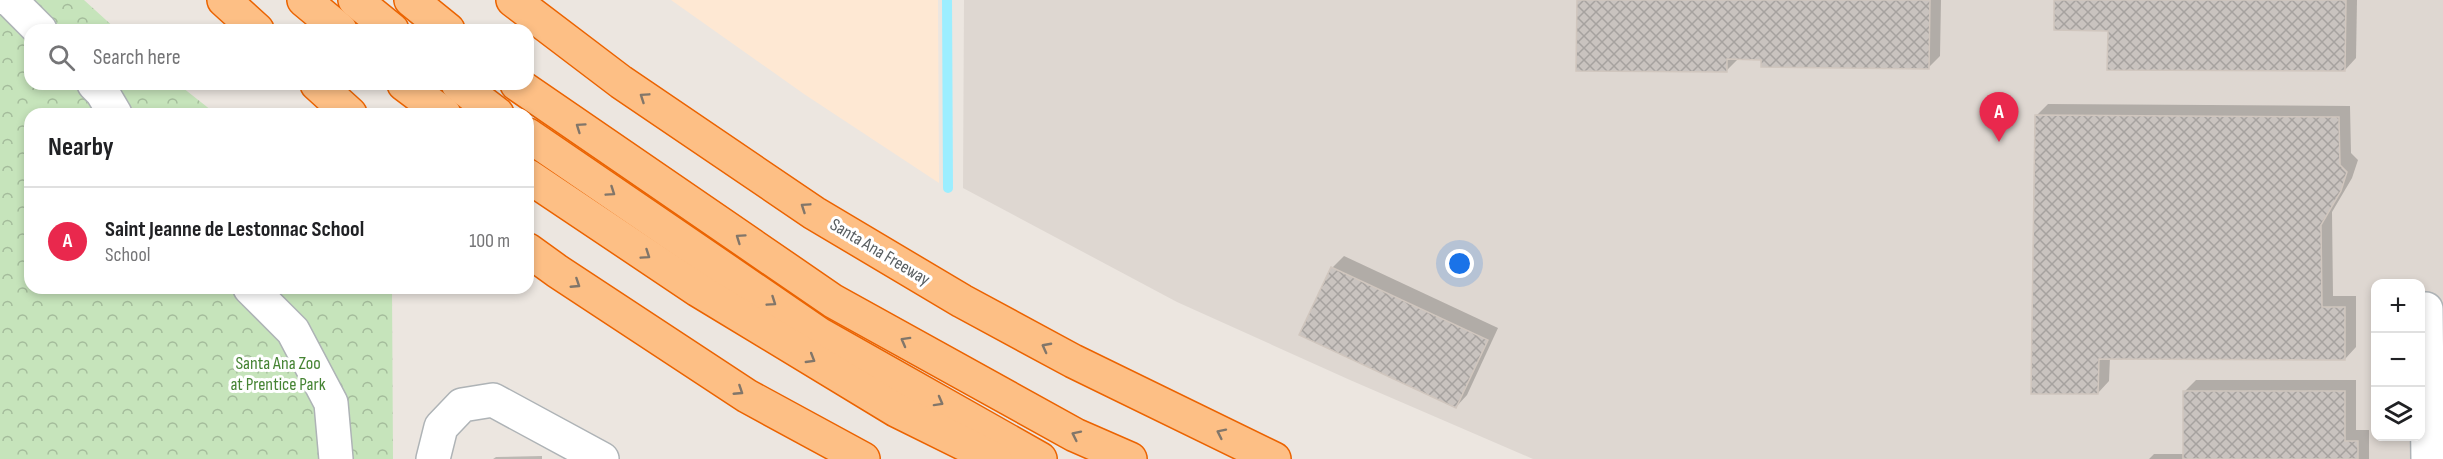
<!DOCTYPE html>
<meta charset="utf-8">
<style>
:root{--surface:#fff;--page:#f2f2f2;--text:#202124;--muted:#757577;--line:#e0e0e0;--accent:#e9284d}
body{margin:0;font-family:"Sofia Sans Condensed",sans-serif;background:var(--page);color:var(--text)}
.controls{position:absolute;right:18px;bottom:18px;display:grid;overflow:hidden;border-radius:12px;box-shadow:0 3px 9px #0003}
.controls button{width:54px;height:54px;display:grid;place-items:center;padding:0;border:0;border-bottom:2px solid var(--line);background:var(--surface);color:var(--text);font:30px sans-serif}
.you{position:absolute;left:1460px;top:264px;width:21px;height:21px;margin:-15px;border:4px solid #fff;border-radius:50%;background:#1a73e8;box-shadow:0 0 0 9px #1a73e833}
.badge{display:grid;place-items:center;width:39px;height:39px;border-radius:50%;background:var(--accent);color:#fff;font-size:20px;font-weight:700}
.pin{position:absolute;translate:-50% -50px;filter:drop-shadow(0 2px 3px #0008)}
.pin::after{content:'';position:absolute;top:32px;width:21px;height:18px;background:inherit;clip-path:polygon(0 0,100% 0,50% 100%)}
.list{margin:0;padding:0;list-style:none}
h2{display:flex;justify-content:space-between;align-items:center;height:78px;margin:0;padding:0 24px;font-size:26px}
h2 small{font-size:20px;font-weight:400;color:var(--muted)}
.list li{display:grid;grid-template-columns:39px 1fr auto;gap:18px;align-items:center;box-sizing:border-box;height:108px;padding:0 24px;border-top:2px solid var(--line)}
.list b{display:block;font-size:22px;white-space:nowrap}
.list p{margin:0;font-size:20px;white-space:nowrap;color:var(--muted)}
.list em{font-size:20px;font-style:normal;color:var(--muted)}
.icon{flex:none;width:33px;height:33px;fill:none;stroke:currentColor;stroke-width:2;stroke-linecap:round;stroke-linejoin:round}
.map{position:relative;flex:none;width:2443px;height:459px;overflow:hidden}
.search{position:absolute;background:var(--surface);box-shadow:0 3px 9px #0003;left:24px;top:24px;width:510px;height:66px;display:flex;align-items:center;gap:15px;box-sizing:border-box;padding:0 21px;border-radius:18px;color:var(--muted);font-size:22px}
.panel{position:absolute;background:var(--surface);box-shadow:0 3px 9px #0003;left:24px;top:108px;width:510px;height:186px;border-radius:18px}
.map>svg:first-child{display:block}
.commercial{fill:#fee8d3}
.education{fill:#ded7d1;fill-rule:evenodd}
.park{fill:url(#park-crowns)}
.shadow{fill:#0003}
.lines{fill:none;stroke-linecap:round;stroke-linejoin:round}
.stream{stroke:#9ceeff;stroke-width:10}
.building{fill:url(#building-cross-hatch);stroke:#d0c6be;stroke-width:1.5}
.minor-casing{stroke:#aeb3b6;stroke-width:36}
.highway-casing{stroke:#eb6300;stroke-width:36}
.minor{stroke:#fff;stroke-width:33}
.highway{stroke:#fdbf85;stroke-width:33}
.oneway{stroke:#81766a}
.labels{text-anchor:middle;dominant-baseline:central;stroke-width:6;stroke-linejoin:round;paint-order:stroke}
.street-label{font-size:18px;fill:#585e61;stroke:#fff}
.park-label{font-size:18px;fill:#468434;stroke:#fff}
</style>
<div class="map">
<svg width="2443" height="459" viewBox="0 0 2443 459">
<defs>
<pattern id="park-crowns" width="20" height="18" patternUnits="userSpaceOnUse" patternTransform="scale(1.5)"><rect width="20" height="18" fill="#c6e4bb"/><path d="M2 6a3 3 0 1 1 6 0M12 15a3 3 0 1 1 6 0" fill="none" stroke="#a4bc9b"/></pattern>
<pattern id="building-cross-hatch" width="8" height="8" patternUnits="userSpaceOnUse" patternTransform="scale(1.5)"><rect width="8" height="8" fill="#c9c3bf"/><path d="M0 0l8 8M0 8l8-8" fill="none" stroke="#a6a29f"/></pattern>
</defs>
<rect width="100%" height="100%" fill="#ece6e0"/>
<path class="commercial" d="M671 0H938L939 183 804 94Z"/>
<path class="education" d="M964 0H2443V459H1533L1350 380 1177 302 963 188ZM2376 284H2420V436H2376Z"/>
<path class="park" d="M0 0H84L117 30H30V84H178L216 114H30V288H392L393 459H0Z"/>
<g class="shadow">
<path d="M1578 0H1941L1940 56 1928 68 1762 58 1738 59 1726 71Z"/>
<path d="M2055 0H2357L2356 58 2345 70 2109 29Z"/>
<path d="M2048 104 2350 106 2351 153 2358 160 2352 178 2332 212 2333 296H2356V347L2345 359 2110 357 2109 381 2098 393 2036 116Z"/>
<path d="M1344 256 1498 328 1467 395 1456 407 1332 268Z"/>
<path d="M2196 380H2356V430H2369V459H2149L2154 454H2184V392Z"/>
<path d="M542 456V459H493L496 457Z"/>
</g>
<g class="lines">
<path class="stream" d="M947 0 948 188"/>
</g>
<g class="building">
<path d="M1577 0H1930L1929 69 1761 67V60L1727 59V72L1576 71Z"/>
<path d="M2054 0H2346L2345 71 2107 70 2108 31 2054 30Z"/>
<path d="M2035 115 2339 117 2340 165 2347 172 2341 191 2321 225 2322 307H2345V360L2099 359 2098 394H2031Z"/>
<path d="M1331 267 1488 340 1456 408 1299 335Z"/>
<path d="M2183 391H2345V441H2358V459H2183Z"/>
</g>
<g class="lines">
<defs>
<g id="minor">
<path d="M10 0 40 30"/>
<path d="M94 84 102 92 115 114"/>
<path d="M250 288 293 331 331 403 336 459"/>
<path d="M2426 309 2428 459"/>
<path d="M433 459 441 427 462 405 493 400 602 459"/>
</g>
<g id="highway">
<path d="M224 0 257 30"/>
<path d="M304 0 340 30"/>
<path d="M355 0 392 30"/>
<path d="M411 0 448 30"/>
<path d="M513 0 621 82 814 213 962 301 1073 361 1274 459"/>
<path d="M317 84 350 114"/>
<path d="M404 84 444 114"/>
<path d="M458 84 497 114"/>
<path d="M517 84 833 301 1075 435 1130 459"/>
<path d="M528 135 819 334 1040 459"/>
<path d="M528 176 698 290 896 410 995 459"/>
<path d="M528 250 557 271 747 396 863 459"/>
</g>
</defs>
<use href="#minor" class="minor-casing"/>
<use href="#highway" class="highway-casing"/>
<use href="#minor" class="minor"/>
<use href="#highway" class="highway"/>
</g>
<defs><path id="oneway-chevron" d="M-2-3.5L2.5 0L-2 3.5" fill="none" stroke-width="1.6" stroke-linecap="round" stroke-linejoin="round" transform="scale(1.5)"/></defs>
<g class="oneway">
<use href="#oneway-chevron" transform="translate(644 97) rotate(-146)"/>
<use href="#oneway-chevron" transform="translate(580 127) rotate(-145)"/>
<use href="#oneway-chevron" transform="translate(611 192) rotate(34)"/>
<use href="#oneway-chevron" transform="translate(805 207) rotate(-146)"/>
<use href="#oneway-chevron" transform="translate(740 238) rotate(-145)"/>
<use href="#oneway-chevron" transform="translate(646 255) rotate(34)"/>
<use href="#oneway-chevron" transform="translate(576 284) rotate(33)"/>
<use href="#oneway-chevron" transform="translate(772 302) rotate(34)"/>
<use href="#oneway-chevron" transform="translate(905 341) rotate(-151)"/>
<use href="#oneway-chevron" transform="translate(1046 347) rotate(-152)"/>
<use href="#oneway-chevron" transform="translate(811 359) rotate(31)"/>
<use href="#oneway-chevron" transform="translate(739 391) rotate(33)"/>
<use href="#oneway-chevron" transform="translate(939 402) rotate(29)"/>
<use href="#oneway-chevron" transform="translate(1221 433) rotate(-154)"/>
<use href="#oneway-chevron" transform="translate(1076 435) rotate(-154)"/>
</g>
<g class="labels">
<g class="street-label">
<text transform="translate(880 252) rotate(31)">Santa Ana Freeway</text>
</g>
<g class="park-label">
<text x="278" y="363">Santa Ana Zoo<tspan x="278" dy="21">at Prentice Park</tspan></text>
</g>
</g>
</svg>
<div class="controls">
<button>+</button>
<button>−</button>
<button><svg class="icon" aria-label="layers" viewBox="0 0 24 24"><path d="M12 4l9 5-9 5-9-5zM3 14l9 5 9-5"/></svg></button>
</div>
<div class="you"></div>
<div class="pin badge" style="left:1999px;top:142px">A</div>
<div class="search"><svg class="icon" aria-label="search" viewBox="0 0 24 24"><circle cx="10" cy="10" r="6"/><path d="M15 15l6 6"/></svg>Search here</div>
<section class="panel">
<h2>Nearby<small></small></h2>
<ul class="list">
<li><span class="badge">A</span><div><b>Saint Jeanne de Lestonnac School</b><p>School</p></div><em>100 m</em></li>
</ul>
</section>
</div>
